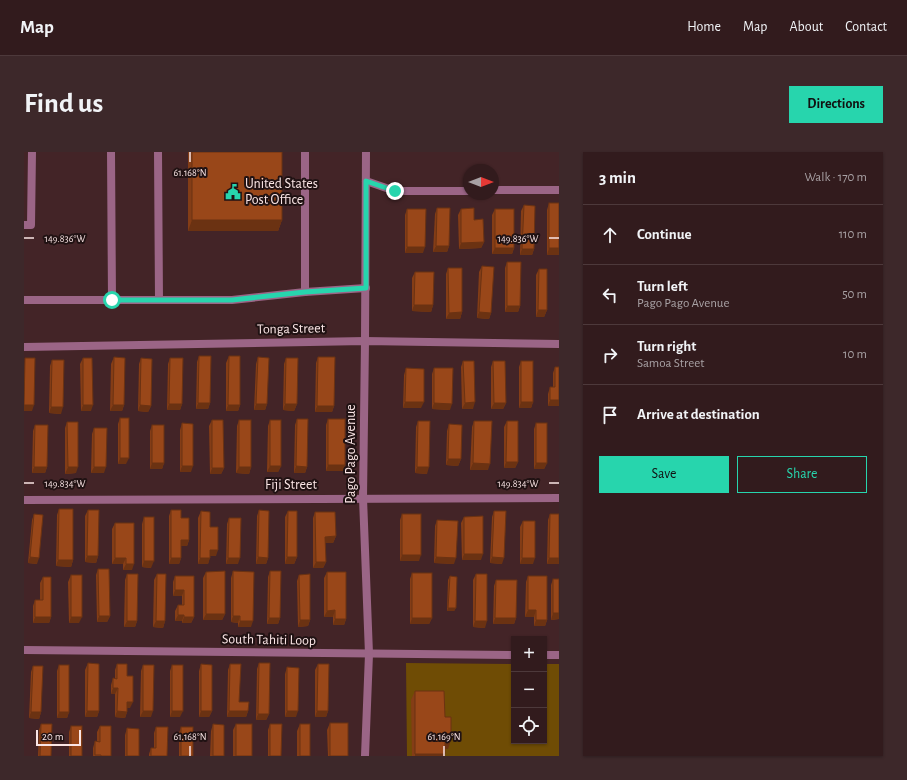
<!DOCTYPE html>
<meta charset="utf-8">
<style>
:root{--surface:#321b1d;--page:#3d282a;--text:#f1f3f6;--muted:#a8a1a4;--line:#4d393b;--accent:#27d5ad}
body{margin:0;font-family:"Alegreya Sans",sans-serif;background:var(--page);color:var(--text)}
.controls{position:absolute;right:12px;bottom:12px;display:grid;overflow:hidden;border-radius:0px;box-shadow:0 1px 3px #0004}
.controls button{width:36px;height:36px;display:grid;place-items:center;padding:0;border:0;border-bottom:1px solid var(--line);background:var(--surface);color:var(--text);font:20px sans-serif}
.compass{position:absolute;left:439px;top:12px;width:36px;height:36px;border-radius:50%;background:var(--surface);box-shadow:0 1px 3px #0004;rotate:90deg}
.scale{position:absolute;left:12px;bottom:10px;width:45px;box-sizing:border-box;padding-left:4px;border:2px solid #fae5e5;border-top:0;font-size:11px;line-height:14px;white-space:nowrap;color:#fae5e5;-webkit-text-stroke:3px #201213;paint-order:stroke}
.stop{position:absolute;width:12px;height:12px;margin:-9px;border:3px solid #27d5ad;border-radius:50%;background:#fff}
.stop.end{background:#27d5ad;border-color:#fff;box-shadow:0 1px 4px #0008}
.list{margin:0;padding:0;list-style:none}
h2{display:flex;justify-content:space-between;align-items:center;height:52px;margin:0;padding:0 16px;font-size:17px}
h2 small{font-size:13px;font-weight:400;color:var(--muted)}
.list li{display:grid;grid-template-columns:26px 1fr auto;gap:12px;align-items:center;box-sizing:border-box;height:60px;padding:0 16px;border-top:1px solid var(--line)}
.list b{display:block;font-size:15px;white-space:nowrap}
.list p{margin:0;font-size:13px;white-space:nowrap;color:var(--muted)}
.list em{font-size:13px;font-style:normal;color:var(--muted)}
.actions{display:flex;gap:8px;padding:12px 16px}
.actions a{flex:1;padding:9px 0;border:1px solid var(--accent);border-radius:0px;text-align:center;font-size:14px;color:var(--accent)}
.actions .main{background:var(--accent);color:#111}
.icon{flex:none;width:22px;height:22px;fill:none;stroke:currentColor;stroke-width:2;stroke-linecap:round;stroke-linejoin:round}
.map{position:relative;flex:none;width:535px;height:604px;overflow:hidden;border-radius:0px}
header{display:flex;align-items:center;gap:24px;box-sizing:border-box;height:56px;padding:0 20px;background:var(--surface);border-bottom:1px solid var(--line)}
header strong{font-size:19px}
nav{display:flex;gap:22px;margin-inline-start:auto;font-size:14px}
.intro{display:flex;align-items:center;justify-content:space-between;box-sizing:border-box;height:96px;padding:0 24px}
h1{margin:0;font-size:28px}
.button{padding:10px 18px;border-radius:0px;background:var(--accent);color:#111;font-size:14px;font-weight:700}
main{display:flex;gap:24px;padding:0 24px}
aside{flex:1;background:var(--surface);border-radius:0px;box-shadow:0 1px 3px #0004}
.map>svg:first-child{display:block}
.green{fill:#6f4c05}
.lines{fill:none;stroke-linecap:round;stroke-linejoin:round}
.lane{stroke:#9b6586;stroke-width:8}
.street{stroke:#9b6586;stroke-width:8}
.wall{fill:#843d16}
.shaded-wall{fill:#6b3212}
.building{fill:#994719;stroke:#6b3212}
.route{stroke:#27d5ad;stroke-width:5}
.ticks{fill:none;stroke:#fae5e5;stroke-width:1.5}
.labels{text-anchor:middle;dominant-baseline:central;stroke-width:4;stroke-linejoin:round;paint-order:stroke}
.poi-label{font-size:14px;fill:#fae5e5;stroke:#201213;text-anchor:start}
.street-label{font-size:14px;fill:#fae5e5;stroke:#201213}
.ticks-label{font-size:10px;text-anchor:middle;fill:#fae5e5;stroke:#201213;stroke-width:4;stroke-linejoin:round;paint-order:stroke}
</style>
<header>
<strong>Map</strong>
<nav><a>Home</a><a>Map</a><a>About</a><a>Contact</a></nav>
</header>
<div class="intro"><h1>Find us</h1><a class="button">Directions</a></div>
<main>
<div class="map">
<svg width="535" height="604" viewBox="0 0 535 604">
<rect width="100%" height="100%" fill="#432427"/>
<path class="green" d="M382 511 490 512V589H520V512H535V604H383Z"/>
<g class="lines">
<g class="lane">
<path d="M87 0 88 148"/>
<path d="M134 0 135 148"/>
<path d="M281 0V140"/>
<path d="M0 73H7L8 0"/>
<path d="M0 148H208L281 140 342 136"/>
</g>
<g class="street">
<path d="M342 29 371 39H445"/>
<path d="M469 38H535"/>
<path d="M0 195 341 189 535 192"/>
<path d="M0 348 535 346"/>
<path d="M0 498 490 503"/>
<path d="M520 503H535"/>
<path d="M341 604 345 502 339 346 341 189 342 0"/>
</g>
</g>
<g class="wall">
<path d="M164 0H258V68L254 79H164Z"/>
<path d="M525 51 535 103H523V58Z"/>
<path d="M500 53 510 97 508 103H496L497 59Z"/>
<path d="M413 56 425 94 423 100H409L411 62Z"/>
<path d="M383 57 399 101H381V63Z"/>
<path d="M437 57 450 68 460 90 457 96 435 97 434 63Z"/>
<path d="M471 57 490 96 488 102H468V63Z"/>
<path d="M483 110 496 154 494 160H481V116Z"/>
<path d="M458 114 467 161 465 167 453 166 455 120Z"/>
<path d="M424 116 438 160 436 167H422V122Z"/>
<path d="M515 117 523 158 520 165H512V123Z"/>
<path d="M391 120 409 153 407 160 388 159V126Z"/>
<path d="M175 204 186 251 184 257H172L173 210Z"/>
<path d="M205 204 216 253 214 259H202V211Z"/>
<path d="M90 205 100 253 98 259H86L87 212Z"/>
<path d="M234 205 243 252 241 258H230L232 212Z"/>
<path d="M294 205 310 254 308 260H291L292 211Z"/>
<path d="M59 206 67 259H57L56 212Z"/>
<path d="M117 206 127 254 124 260 114 259 115 212Z"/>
<path d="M146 206 158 252 156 258H143L144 212Z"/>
<path d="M262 206 273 252 270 259 259 258 260 212Z"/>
<path d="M28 208 37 262 25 261 26 214Z"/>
<path d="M439 209 449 257H438L437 215Z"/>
<path d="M469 209 482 251 479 257H467V215Z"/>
<path d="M497 209 509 250 507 256H495V215Z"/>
<path d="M531 215H535V254H524V242L526 235H529V221Z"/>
<path d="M382 216 397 256H379L380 223Z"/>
<path d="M410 216 426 258 408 257V222Z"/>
<path d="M96 266 102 312H94V272Z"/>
<path d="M273 267 283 315 281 321H270L271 273Z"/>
<path d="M304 267 321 313 319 319H302V273Z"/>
<path d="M188 268 200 316 197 322H186L185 274Z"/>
<path d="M215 268 227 315 225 322 212 321 213 274Z"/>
<path d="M246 268 257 314 254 320H243L244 274Z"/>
<path d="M394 269 403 322 391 321 392 275Z"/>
<path d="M450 269 464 318H446L448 275Z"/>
<path d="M483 269 494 310 491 316H480V275Z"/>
<path d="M43 270 52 321 41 322V276Z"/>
<path d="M158 271 167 320H156V278Z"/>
<path d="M512 271 523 311 520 317H510V277Z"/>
<path d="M425 272 437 307 434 314 422 313 423 279Z"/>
<path d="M11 273 23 315 21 321H8L9 279Z"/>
<path d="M128 273 140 311 138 317H126V279Z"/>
<path d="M70 276 80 321H67L68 282Z"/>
<path d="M35 357 49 408 47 415 32 414 33 363Z"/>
<path d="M64 358 74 404 72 411 61 410V364Z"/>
<path d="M147 358 157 366 165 388 163 394H157V406L155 412H145V364Z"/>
<path d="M235 358 244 406 242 412H232L233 364Z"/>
<path d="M177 359 186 375 192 404H186L184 412H174V366Z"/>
<path d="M264 359 273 405 270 412H261V365Z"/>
<path d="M470 359 478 412 466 411 468 365Z"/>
<path d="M291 360 312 384 309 391H301L302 410 299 416H289V366Z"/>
<path d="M10 362 13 412 4 411 8 368Z"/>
<path d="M378 362 395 409H376V368Z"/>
<path d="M526 362H535V412H523L524 368Z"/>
<path d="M120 365 127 416 118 415V372Z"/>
<path d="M440 365 457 408H438L437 371Z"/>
<path d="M205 366 214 412H202L203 372Z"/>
<path d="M413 368 430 412 410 411 411 374Z"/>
<path d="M499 369 509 412H496V375Z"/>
<path d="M91 371 108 418H99V412H88V377Z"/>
<path d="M74 417 86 464 83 470H73L72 423Z"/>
<path d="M209 419 227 475H214V471L207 470V426Z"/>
<path d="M246 419 256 466 254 472H243L244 425Z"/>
<path d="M182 420 201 462 198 468H179V426Z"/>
<path d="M303 420 322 467 320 473H309V465H300V426Z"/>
<path d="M388 421 408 466 405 472H386V427Z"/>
<path d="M103 422 113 469 111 475H100L101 428Z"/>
<path d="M133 422 141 469 139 476 129 475 130 428Z"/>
<path d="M452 422 461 476 449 475V428Z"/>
<path d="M47 423 55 471H45L44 430Z"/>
<path d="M275 423 286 468 284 474 274 475 273 429Z"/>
<path d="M151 424H170V465L167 471H158V469H151V459L154 453H158V444H149V430Z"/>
<path d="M426 424 432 456 430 459H423L424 428Z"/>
<path d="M504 424 523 468 521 474H510V465H501L502 430Z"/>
<path d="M19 425 27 465 25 471H9V454L11 448H16V431Z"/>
<path d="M529 427 535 467 527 468V433Z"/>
<path d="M472 428 492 466 490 472H469L470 434Z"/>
<path d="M64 511 75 559 73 565H61V518Z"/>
<path d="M235 511 245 562 242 568H232L233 517Z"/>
<path d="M93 512 103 524 106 556H103V560L101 566 91 565V542H87V533L89 526 91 527V518Z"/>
<path d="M177 512 188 559 185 565H175V519Z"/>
<path d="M206 512 215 550 224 559 222 565H203L204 518Z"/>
<path d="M294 512 304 559 302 565H291V518Z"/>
<path d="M35 513 45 560 43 566H33V519Z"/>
<path d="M119 513 127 565H116L117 519Z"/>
<path d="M148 513 156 565H146V519Z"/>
<path d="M9 514 17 560 15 567 5 566 7 520Z"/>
<path d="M263 515 272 565H261V522Z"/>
<path d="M391 539 421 565 424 597H421L420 604H388L387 548Z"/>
<path d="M306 571 324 604H304L303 578Z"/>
<path d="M17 572 27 604H14L15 578Z"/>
<path d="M189 572 200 604H186L187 579Z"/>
<path d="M212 572 228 604H209V578Z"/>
<path d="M246 572 257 604H244V578Z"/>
<path d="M276 572 286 604H273V579Z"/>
<path d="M47 574 58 604H45V580Z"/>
<path d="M76 574 87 604H69V596L71 589H73V580Z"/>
<path d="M132 575 143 604H125V602L127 596H130V581Z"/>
<path d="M157 575 169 604H155V581Z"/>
<path d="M103 576 115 604H101V583Z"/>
</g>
<g class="shaded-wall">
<path d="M168 68H258L254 79H164Z"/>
<path d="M460 90 457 96 435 97 437 91Z"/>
<path d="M412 94H425L423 100H409Z"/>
<path d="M383 95H401L399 101H381Z"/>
<path d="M471 96H490L488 102H468Z"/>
<path d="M525 96H535V103H523Z"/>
<path d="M498 97H510L508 103H496Z"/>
<path d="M390 153H409L407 160 388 159Z"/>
<path d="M483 154H496L494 160H481Z"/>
<path d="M514 158H523L520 165H512Z"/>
<path d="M438 160 436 167H422L425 161Z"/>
<path d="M455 160 467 161 465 167 453 166Z"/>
<path d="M526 248H535V254H524Z"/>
<path d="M381 250H400L397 256H379Z"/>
<path d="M451 250 449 257H438L441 251Z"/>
<path d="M497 250H509L507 256H495Z"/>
<path d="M174 251H186L184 257H172Z"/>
<path d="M410 251 428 252 426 258 408 257Z"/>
<path d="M470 251H482L479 257H467Z"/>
<path d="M145 252H158L156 258H143Z"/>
<path d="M232 252H243L241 258H230Z"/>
<path d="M261 252H273L270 259 259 258Z"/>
<path d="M0 253H10L8 259H0Z"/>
<path d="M59 253H69L67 259H57Z"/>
<path d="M89 253H100L98 259H86Z"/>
<path d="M116 253 127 254 124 260 114 259Z"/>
<path d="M204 253H216L214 259H202Z"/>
<path d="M293 254H310L308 260H291Z"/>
<path d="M27 255H39L37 262 25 261Z"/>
<path d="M96 306H105L102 312H94Z"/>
<path d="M424 307H437L434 314 422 313Z"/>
<path d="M482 310H494L491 316H480Z"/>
<path d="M128 311H140L138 317H126Z"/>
<path d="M449 311 466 312 464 318H446Z"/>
<path d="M512 311H523L520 317H510Z"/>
<path d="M304 313H321L319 319H302Z"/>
<path d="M158 314H169L167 320H156Z"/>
<path d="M246 314H257L254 320H243Z"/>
<path d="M272 314 283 315 281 321H270Z"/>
<path d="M10 315H23L21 321H8Z"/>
<path d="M44 315H54L52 321 41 322Z"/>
<path d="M70 315H82L80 321H67Z"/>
<path d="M215 315H227L225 322 212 321Z"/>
<path d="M393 315H405L403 322 391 321Z"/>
<path d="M188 316H200L197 322H186Z"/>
<path d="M312 384 309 391H299L301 385Z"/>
<path d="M157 388H165L163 394H155Z"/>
<path d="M186 398H194L192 404H184Z"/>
<path d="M440 402H459L457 408H438Z"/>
<path d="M378 403H397L395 409H376Z"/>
<path d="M63 404H74L72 411 61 410Z"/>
<path d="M6 405 15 406 13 412 4 411Z"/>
<path d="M234 405 244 406 242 412H232Z"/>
<path d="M263 405H273L270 412H261Z"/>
<path d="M412 405 432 406 430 412 410 411Z"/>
<path d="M468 405 480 406 478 412 466 411Z"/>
<path d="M91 406H102L99 412H88Z"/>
<path d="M147 406H157L155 412H145Z"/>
<path d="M176 406H186L184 412H174Z"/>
<path d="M204 406H216L214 412H202Z"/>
<path d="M498 406H511L509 412H496Z"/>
<path d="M525 406H535V412H523Z"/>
<path d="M34 408H49L47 415 32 414Z"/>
<path d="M120 409H130L127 416 118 415Z"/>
<path d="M292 410H302L299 416H289Z"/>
<path d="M102 412H110L108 418H99Z"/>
<path d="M151 438H160L158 444H149Z"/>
<path d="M424 456H432L430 459H423Z"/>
<path d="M311 458 309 465H300L303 459Z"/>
<path d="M504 458H512L510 465H501Z"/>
<path d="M529 461H535V467L527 468Z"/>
<path d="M182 462H201L198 468H179Z"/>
<path d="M154 463H160L158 469H151Z"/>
<path d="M75 464H86L83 470H73Z"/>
<path d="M209 464H216L214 471 207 470Z"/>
<path d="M11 465H27L25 471H9Z"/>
<path d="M47 465H58L55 471H45Z"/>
<path d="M160 465H170L167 471H158Z"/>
<path d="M245 466H256L254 472H243Z"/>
<path d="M388 466H408L405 472H386Z"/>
<path d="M471 466H492L490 472H469Z"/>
<path d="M311 467H322L320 473H309Z"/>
<path d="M276 468H286L284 474 274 475Z"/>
<path d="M512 468H523L521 474H510Z"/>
<path d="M103 469H113L111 475H100Z"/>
<path d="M132 469H141L139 476 129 475Z"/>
<path d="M216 469H229L227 475H214Z"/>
<path d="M451 469H463L461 476 449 475Z"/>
<path d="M89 536H94L91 542H87Z"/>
<path d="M103 550H109L106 556H101Z"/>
<path d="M63 559H75L73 565H61Z"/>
<path d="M93 559 103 560 101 566 91 565Z"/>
<path d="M119 559H129L127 565H116Z"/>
<path d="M148 559H159L156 565H146Z"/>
<path d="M177 559H188L185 565H175Z"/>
<path d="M205 559H224L222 565H203Z"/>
<path d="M263 559H274L272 565H261Z"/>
<path d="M293 559H304L302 565H291Z"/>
<path d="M7 560H17L15 567 5 566Z"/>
<path d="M35 560H45L43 566H33Z"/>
<path d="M234 562H245L242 568H232Z"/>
<path d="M421 588H427L424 597H417Z"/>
<path d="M391 602H421L420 604H391Z"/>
</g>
<g class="building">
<rect x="168" y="0" width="90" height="68"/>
<rect x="525" y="51" width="10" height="45"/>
<path d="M500 53 511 54 510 97H498Z"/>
<path d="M413 56H426L425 94H412Z"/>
<path d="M450 56V68L459 67 460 90 437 91V57Z"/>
<path d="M383 57H402L401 95H383Z"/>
<rect x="471" y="57" width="19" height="39"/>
<path d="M483 110H497L496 154H483Z"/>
<path d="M458 114 470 115 467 161 455 160Z"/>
<path d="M424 116H438V160L425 161Z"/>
<path d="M515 117H523V158H514Z"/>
<path d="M391 120H410L409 153H390Z"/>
<path d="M175 204H187L186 251H174Z"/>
<path d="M205 204H216V253H204Z"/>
<path d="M90 205 101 206 100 253H89Z"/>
<path d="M234 205 245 206 243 252H232Z"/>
<path d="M294 205H311L310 254H293Z"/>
<path d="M1 206H11L10 253H0Z"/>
<path d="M59 206H68L69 253H59Z"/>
<path d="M117 206 128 207 127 254 116 253Z"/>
<path d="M146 206H159L158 252H145Z"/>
<path d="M262 206H274L273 252H261Z"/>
<path d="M28 208H40L39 255H27Z"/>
<path d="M439 209H450L451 250 441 251Z"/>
<path d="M469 209H481L482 251H470Z"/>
<rect x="497" y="209" width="12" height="41"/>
<path d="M531 215H535V248H526V235H531Z"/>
<path d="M382 216 400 217V250H381Z"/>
<path d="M410 216H429L428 252 410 251Z"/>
<rect x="96" y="266" width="9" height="40"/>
<path d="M273 267H284L283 315 272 314Z"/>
<rect x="304" y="267" width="17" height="46"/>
<path d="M188 268H199L200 316H188Z"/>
<rect x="215" y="268" width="12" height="47"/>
<rect x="246" y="268" width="11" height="46"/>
<path d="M394 269H406L405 315H393Z"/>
<path d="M450 269H468L466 312 449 311Z"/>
<path d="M483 269H494V310H482Z"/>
<path d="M43 270H54V315H44Z"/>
<path d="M158 271 169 272V314H158Z"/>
<rect x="512" y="271" width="11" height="40"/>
<path d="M425 272 438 273 437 307H424Z"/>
<path d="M11 273H24L23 315H10Z"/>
<rect x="128" y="273" width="12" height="38"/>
<path d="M70 276H83L82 315H70Z"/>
<path d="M35 357H49V408H34Z"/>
<path d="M64 358H75L74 404H63Z"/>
<path d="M147 358H157V366H165V388H157V406H147Z"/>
<path d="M235 358 245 359 244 406 234 405Z"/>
<path d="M177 359 186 360V375H194V398H186V406H176Z"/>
<path d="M264 359H273V405H263Z"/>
<path d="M470 359H482L480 406 468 405Z"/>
<path d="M291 360H311L312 384 301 385 302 410H292Z"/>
<path d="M10 362 19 363 15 406 6 405Z"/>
<rect x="378" y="362" width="19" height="41"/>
<path d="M526 362H535V406H525Z"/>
<path d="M459 364V402H440V365Z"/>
<rect x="120" y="365" width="10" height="44"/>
<path d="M205 366H217L216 406H204Z"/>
<path d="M413 368 434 369 432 406 412 405Z"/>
<path d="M499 369H511V406H498Z"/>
<path d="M91 371H110V412H102V406H91Z"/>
<path d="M74 417H85L86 464H75Z"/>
<path d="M201 419V462H182V420Z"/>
<path d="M209 419 230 420 229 469H216V464H209Z"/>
<path d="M246 419H257L256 466H245Z"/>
<path d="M303 420H322V467H311V458L303 459Z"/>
<rect x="388" y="421" width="20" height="45"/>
<path d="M103 422H114L113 469H103Z"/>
<path d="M133 422H142L141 469H132Z"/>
<path d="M286 422V468H276L275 423Z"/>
<path d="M452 422H463V469H451Z"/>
<rect x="47" y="423" width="11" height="42"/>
<path d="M151 424H170V465H160V463H154V453H160V438H151Z"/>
<path d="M426 424 433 425 432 456H424Z"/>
<path d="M504 424H523V468H512V458H504Z"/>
<path d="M19 425H27V465H11V448H19Z"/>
<rect x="529" y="427" width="6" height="34"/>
<path d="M472 428H493L492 466H471Z"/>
<path d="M64 511 75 512V559H63Z"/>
<path d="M235 511H246L245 562H234Z"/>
<path d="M93 512H103V524H109V550H103V560L93 559 94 536H89V526L93 527Z"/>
<path d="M177 512 188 513V559H177Z"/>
<path d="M206 512H217L215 550H225L224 559H205Z"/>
<path d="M294 512H305L304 559H293Z"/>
<rect x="35" y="513" width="10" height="47"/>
<path d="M119 513H130L129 559H119Z"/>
<rect x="148" y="513" width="11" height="46"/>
<path d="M9 514H19L17 560H7Z"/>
<path d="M263 515 275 516 274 559H263Z"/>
<path d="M391 539H420L421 565H427V588H421V602H391Z"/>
<rect x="306" y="571" width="18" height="33"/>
<path d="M17 572H28L27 604H16Z"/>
<path d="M189 572 200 573V604H189Z"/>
<rect x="212" y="572" width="16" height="32"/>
<path d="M246 572H258L257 604H246Z"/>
<rect x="276" y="572" width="10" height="32"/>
<rect x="47" y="574" width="11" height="30"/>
<path d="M76 574H87V604H77V603H71V589L76 590Z"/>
<path d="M132 575H144L143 604H127V596H132Z"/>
<rect x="157" y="575" width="12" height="29"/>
<path d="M103 576 115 577V604H103Z"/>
</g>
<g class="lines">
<path class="route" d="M88 148H208L281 140 342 136V29L371 39"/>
</g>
<path class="ticks" d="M166 0V10M0 86H10M525 86H535M0 331H10M525 331H535M166 594V604M420 594V604"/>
<defs>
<symbol id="civic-bare" viewBox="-9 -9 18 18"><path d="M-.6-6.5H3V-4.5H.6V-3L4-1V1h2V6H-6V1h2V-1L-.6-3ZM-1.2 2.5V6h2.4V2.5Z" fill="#27d5ad" stroke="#201213" stroke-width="2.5" paint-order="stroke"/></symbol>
</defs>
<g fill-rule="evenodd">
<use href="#civic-bare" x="198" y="29" width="22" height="22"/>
</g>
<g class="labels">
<g class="poi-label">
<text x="221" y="32">United States<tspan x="221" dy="16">Post Office</tspan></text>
</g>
<g class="street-label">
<text transform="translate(267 177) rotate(-1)">Tonga Street</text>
<text transform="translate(327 302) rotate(-90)">Pago Pago Avenue</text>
<text x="267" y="333">Fiji Street</text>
<text transform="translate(245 488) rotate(1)">South Tahiti Loop</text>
</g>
</g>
<g class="ticks-label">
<text x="166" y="24">61.168°N</text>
<text x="494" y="90">149.836°W</text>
<text x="41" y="90">149.836°W</text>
<text x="494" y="335">149.834°W</text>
<text x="41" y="335">149.834°W</text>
<text x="166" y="588">61.168°N</text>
<text x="420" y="588">61.169°N</text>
</g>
</svg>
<div class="controls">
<button>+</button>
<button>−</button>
<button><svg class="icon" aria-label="locate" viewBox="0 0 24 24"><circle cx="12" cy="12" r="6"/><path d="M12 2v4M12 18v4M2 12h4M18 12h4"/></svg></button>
</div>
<svg class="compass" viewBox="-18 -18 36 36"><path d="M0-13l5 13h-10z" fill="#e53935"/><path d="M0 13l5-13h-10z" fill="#a8a1a4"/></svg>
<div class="scale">20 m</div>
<div class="stop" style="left:88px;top:148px"></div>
<div class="stop end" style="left:371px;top:39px"></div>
</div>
<aside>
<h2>3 min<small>Walk · 170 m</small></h2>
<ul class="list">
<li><svg class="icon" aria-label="ahead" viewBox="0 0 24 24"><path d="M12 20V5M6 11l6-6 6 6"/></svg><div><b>Continue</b></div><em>110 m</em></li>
<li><svg class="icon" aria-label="left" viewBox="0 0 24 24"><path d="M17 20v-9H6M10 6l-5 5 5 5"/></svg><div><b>Turn left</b><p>Pago Pago Avenue</p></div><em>50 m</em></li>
<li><svg class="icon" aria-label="right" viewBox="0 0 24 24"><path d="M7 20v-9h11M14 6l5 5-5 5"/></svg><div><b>Turn right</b><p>Samoa Street</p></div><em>10 m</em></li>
<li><svg class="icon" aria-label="arrive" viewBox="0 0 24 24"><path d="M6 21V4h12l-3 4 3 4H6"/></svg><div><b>Arrive at destination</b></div></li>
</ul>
<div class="actions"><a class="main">Save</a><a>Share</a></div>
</aside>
</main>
